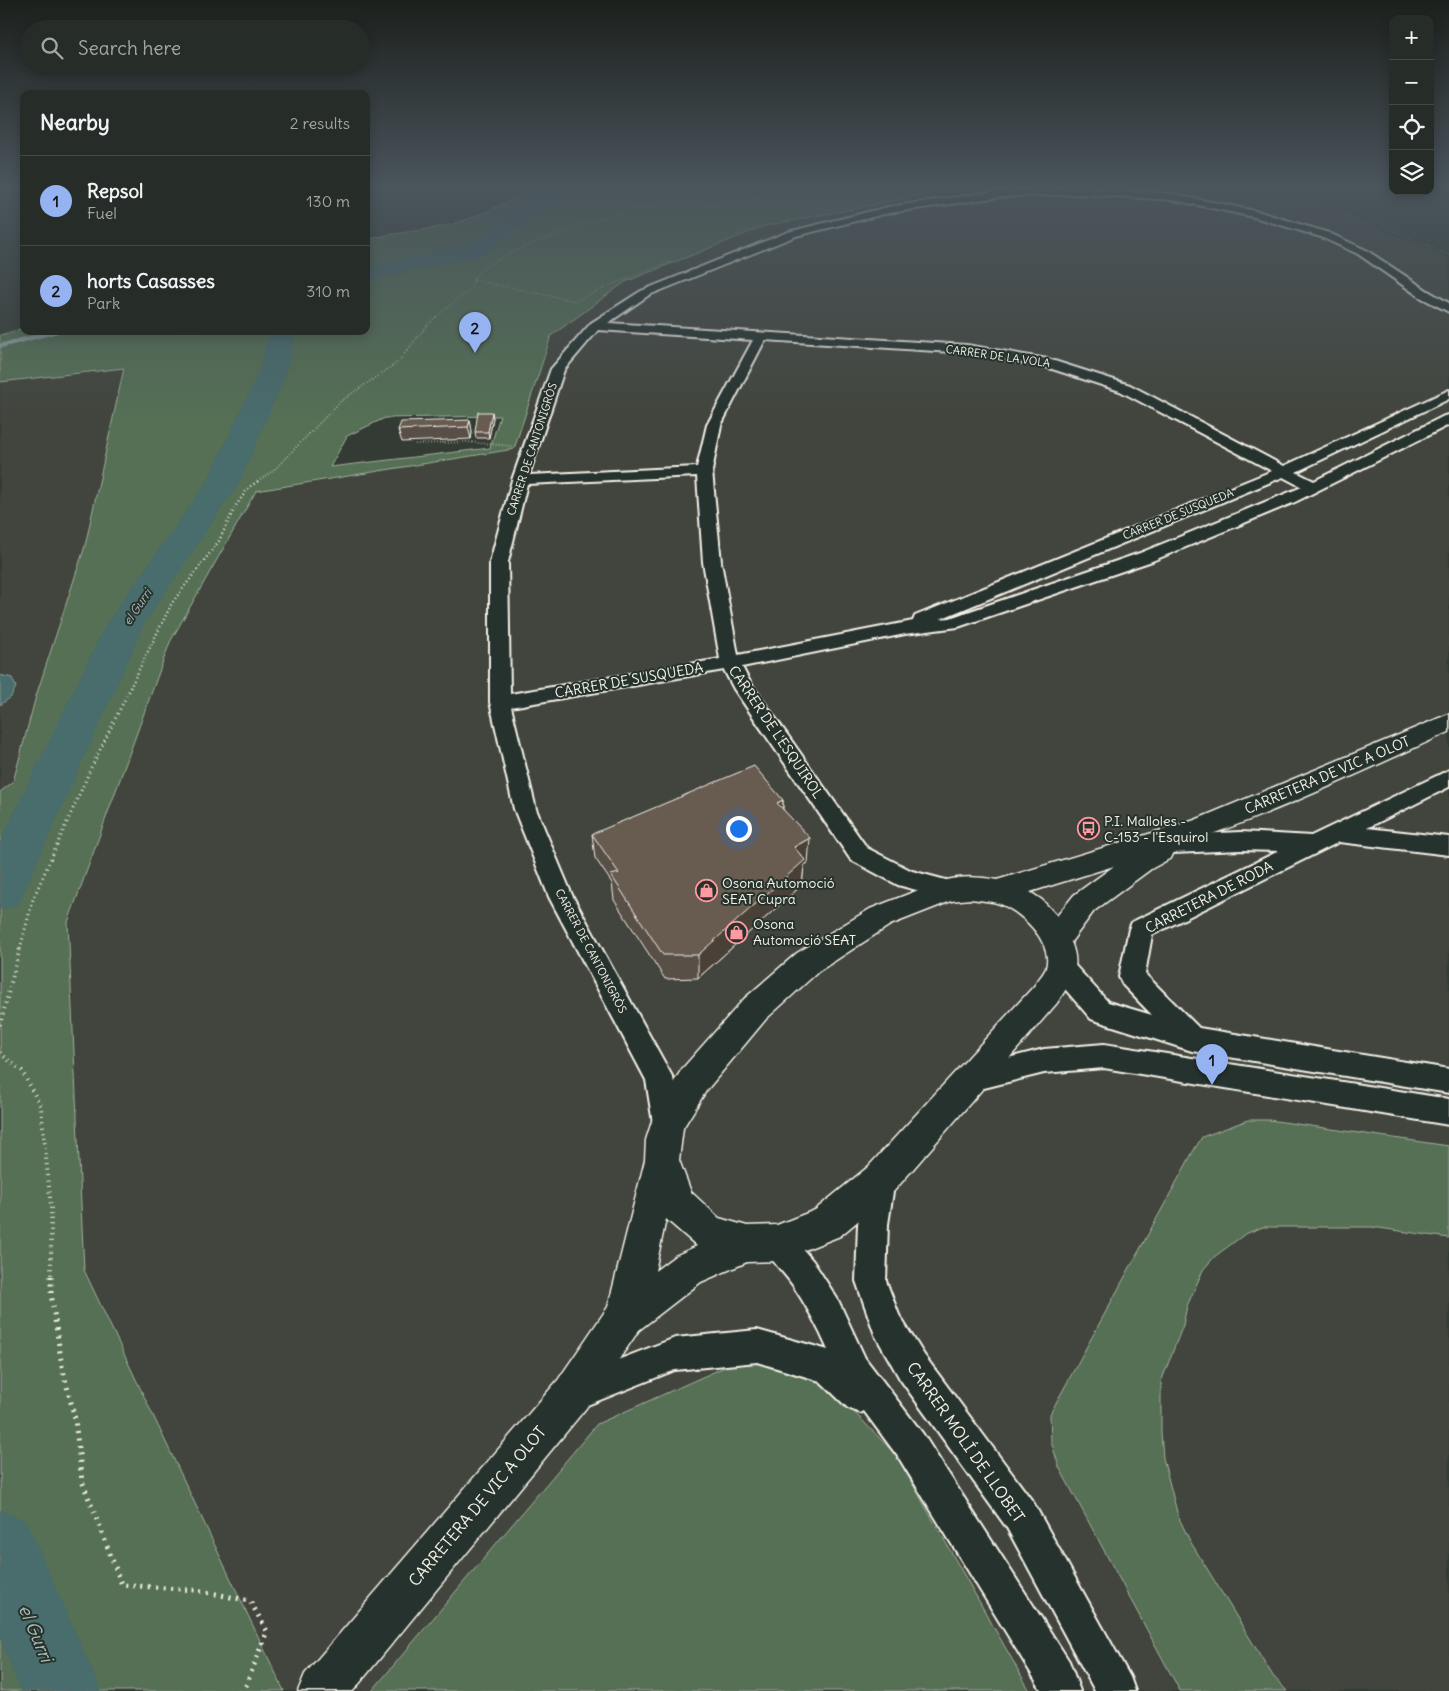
<!DOCTYPE html>
<meta charset="utf-8">
<style>
:root{--surface:#262c27;--page:#2e342f;--text:#f1f3f6;--muted:#a4a7a7;--line:#424844;--accent:#95b2f1}
body{margin:0;font-family:Delius,sans-serif;background:var(--page);color:var(--text)}
.controls{position:absolute;right:15px;top:15px;display:grid;overflow:hidden;border-radius:10px;box-shadow:0 2px 12px #0003}
.controls button{width:45px;height:45px;display:grid;place-items:center;padding:0;border:0;border-bottom:1px solid var(--line);background:var(--surface);color:var(--text);font:25px sans-serif}
.you{position:absolute;left:738px;top:828px;width:18px;height:18px;margin:-12px;border:4px solid #fff;border-radius:50%;background:#1a73e8;box-shadow:0 0 0 8px #1a73e833}
.badge{display:grid;place-items:center;width:32px;height:32px;border-radius:50%;background:var(--accent);color:#111;font-size:16px;font-weight:700}
.pin{position:absolute;translate:-50% -41px;filter:drop-shadow(0 1px 2px #0008)}
.pin::after{content:'';position:absolute;top:26px;width:18px;height:15px;background:inherit;clip-path:polygon(0 0,100% 0,50% 100%)}
.list{margin:0;padding:0;list-style:none}
h2{display:flex;justify-content:space-between;align-items:center;height:65px;margin:0;padding:0 20px;font-size:21px}
h2 small{font-size:16px;font-weight:400;color:var(--muted)}
.list li{display:grid;grid-template-columns:32px 1fr auto;gap:15px;align-items:center;box-sizing:border-box;height:90px;padding:0 20px;border-top:1px solid var(--line)}
.list b{display:block;font-size:19px;white-space:nowrap}
.list p{margin:0;font-size:16px;white-space:nowrap;color:var(--muted)}
.list em{font-size:16px;font-style:normal;color:var(--muted)}
.icon{flex:none;width:28px;height:28px;fill:none;stroke:currentColor;stroke-width:2;stroke-linecap:round;stroke-linejoin:round}
.map{position:relative;flex:none;width:1449px;height:1691px;overflow:hidden}
.search{position:absolute;background:var(--surface);box-shadow:0 2px 12px #0003;left:20px;top:20px;width:350px;height:55px;display:flex;align-items:center;gap:12px;box-sizing:border-box;padding:0 18px;border-radius:28px;color:var(--muted);font-size:19px}
.panel{position:absolute;background:var(--surface);box-shadow:0 2px 12px #0003;left:20px;top:90px;width:350px;height:245px;border-radius:10px}
.map>svg:first-child{display:block}
.built{fill:#43453d}
.green{fill:#546f55;stroke:#a4b09e;fill-rule:evenodd}
.water{fill:#486c6d;stroke:#8da19e}
.lines{fill:none;stroke-linecap:round;stroke-linejoin:round}
.stream{stroke:#8da19e;stroke-width:4.5}
.river{fill:#486c6d;fill-rule:evenodd}
.street-casing{stroke:#f4f1e8;stroke-width:4}
.secondary-casing{stroke:#f4f1e8;stroke-width:3}
.path-far5{stroke:#f4f1e8;stroke-width:1;stroke-dasharray:0.5 2;stroke-linecap:butt}
.path-far4{stroke:#f4f1e8;stroke-width:2;stroke-dasharray:0.5 2.5;stroke-linecap:butt}
.path-far3{stroke:#f4f1e8;stroke-width:2.5;stroke-dasharray:1 3;stroke-linecap:butt}
.path-far2{stroke:#f4f1e8;stroke-width:3;stroke-dasharray:1 4;stroke-linecap:butt}
.path-far1{stroke:#f4f1e8;stroke-width:4;stroke-dasharray:1 4.5;stroke-linecap:butt}
.path{stroke:#f4f1e8;stroke-width:5;stroke-dasharray:2 5.5;stroke-linecap:butt}
.street{fill:#26332d;fill-rule:evenodd}
.secondary{fill:#26332d;fill-rule:evenodd}
.wall{fill:#594f46;stroke:#f4f1e8}
.shaded-wall{fill:#484039;stroke:#f4f1e8}
.building{fill:#675c51;stroke:#f4f1e8}
.labels{text-anchor:middle;dominant-baseline:central;stroke-width:4;stroke-linejoin:round;paint-order:stroke}
.far-street-label{font-size:11px;fill:#f4f1e8;stroke:#26332d}
.far-water-label{font-size:12px;font-style:italic;fill:#afbcb7;stroke:#26332d}
.street-label{font-size:14px;fill:#f4f1e8;stroke:#26332d}
.poi-label{font-size:14px;fill:#f4f1e8;stroke:#26332d;text-anchor:start}
.near-street-label{font-size:16px;fill:#f4f1e8;stroke:#26332d}
.near-water-label{font-size:18px;font-style:italic;fill:#afbcb7;stroke:#26332d}
</style>
<div class="map">
<svg width="1449" height="1691" viewBox="0 0 1449 1691">
<rect width="100%" height="100%" fill="#333b34"/>
<filter id="ink" filterUnits="userSpaceOnUse"><feTurbulence type="fractalNoise" baseFrequency=".02" numOctaves="2"/><feDisplacementMap in="SourceGraphic" scale="10" xChannelSelector="R" yChannelSelector="G"/><feConvolveMatrix kernelMatrix="1 2 1 2 8 2 1 2 1" color-interpolation-filters="sRGB"/></filter>
<g filter="url(#ink)">
<g class="built">
<path d="M1023 186 1156 188 1158 186H1299L1353 217 1449 258V1691H1030L896 1455 597 1424 372 1691H284L84 1270 68 922 170 642 256 491 514 449 551 337 625 282 765 226 950 190Z"/>
<path d="M124 367 85 546 36 696 13 782 0 792V382Z"/>
</g>
<g class="green">
<path d="M542 186H1023L950 190 765 226 625 282 551 336 514 449 256 491 170 642 68 922 84 1270 284 1691H0V792L13 782 36 696 85 546 124 368 0 382V335L24 328V331H366V240C395 232 425 231 453 224 485 215 512 198 542 186ZM500 416 490 448 330 467 347 436 385 418Z"/>
<path d="M1248 1120H1269L1449 1146V1238L1372 1227H1263L1245 1234 1214 1257 1203 1270 1187 1306 1183 1325 1161 1382V1432L1163 1458 1178 1516 1190 1541 1273 1676 1287 1691H1180L1059 1467 1051 1441 1050 1414 1194 1150 1202 1137Z"/>
<path d="M745 1358 816 1373 896 1455 1030 1691H372L597 1424Z"/>
</g>
<path class="water" d="M0 675 12 678 16 687 11 697 0 705Z"/>
<g class="lines">
<path class="stream" d="M0 346 57 331"/>
<g class="river">
<path d="M558 186H583L580 190 538 213 485 254 366 281V267L469 244 524 205Z"/>
<path d="M270 331H296L286 373 240 481 144 624 24 891 17 905 0 910V842L106 624 208 480 258 373Z"/>
<path d="M0 1510 26 1521 101 1691H21L0 1639Z"/>
</g>
<defs>
<g id="street">
<path d="M1082 188 1173 194 1260 212 1329 233 1366 250 1428 291 1449 303V312L1420 297 1358 254 1321 237 1254 217 1173 200 1082 194 999 197 888 213 796 236 649 295 608 323 967 345 1048 359 1130 385 1284 466 1449 390V399L1296 472 1314 481 1444 416 1449 415V425L1295 502 1152 561 958 627 905 634 742 667 750 682 867 848 912 871 957 883 961 890 957 897 949 899 898 885 851 860 734 689 724 670 511 707 536 809 572 895 673 1078 681 1123 677 1132 667 1136 657 1132 653 1123 646 1080 549 897 514 809 490 702V562L512 480 551 369 591 323 641 291 788 232 888 207 999 191ZM598 330 753 340 707 425 697 467 529 475 564 370ZM765 340 967 353 1046 367 1120 391 1272 471 915 616 913 621 738 655 721 562 712 471 721 425ZM697 476 703 562 720 659 510 694 508 562 527 484ZM1283 477 1302 487 1140 553 950 618 940 619Z"/>
<path d="M1449 770V787L1367 828 1449 837V855L1339 842 1152 935 1145 974 1199 1028 1449 1069V1093L1192 1051 1091 1019 1052 974 1049 967 1052 960 1061 956 1070 960 1108 1002 1152 1015 1123 985 1119 977 1129 929 1132 922 1279 851 1241 850 1173 853 1165 850 1162 844 1165 838 1173 835 1241 832 1311 836Z"/>
<path d="M1104 1044 1449 1099V1125L1104 1068 1044 1073 972 1091 962 1088 958 1079 962 1070 972 1067 1044 1049Z"/>
<path d="M881 1165 891 1169 895 1179 888 1224 886 1281 899 1315 924 1355 1033 1502 1130 1677 1135 1691H1095L1007 1528 900 1379 875 1335 856 1281 858 1224 867 1179 871 1169Z"/>
<path d="M777 1228 788 1232 813 1261 838 1300 865 1358 923 1434 1069 1661 1080 1691H1042L899 1458 864 1411 860 1413 848 1408 820 1381 757 1362 675 1370 575 1410 563 1405 558 1393 563 1381 675 1338 757 1330 828 1350C818 1327 806 1305 792 1284 782 1270 769 1259 762 1243L766 1232Z"/>
</g>
<path id="secondary" d="M1449 714V732C1359 773 1268 817 1173 847L1175 850 1171 858 1151 869 1094 911 1071 942C1082 969 1071 981 1057 1003L894 1191 840 1236 777 1261 747 1262 701 1282 639 1330 586 1408 353 1691H298L305 1674 558 1380 608 1307 645 1160 646 1140 655 1112 682 1069 744 999 797 953 870 909 939 882C958 876 977 876 997 880L1195 820ZM1114 866 1074 895 1057 916 1042 900 1030 892ZM970 899C979 900 989 901 997 903 1019 909 1054 942 1046 968 1044 974 1038 979 1035 985L868 1167 815 1210 777 1225 747 1226 719 1218 691 1192 679 1160 683 1128 706 1091 766 1019 819 971 890 925 951 901ZM666 1219 697 1246 675 1256 655 1271Z"/>
</defs>
<use href="#street" class="street-casing"/>
<use href="#secondary" class="secondary-casing"/>
<g class="path-far5">
<path d="M1306 186 1401 234 1449 255"/>
<path d="M473 280 576 301 613 284 670 262 673 263"/>
<path d="M436 317 472 288 474 277 482 269 508 254 590 221 674 201 709 205 765 197 819 186"/>
</g>
<g class="path-far4">
<path d="M415 444 466 442 512 446"/>
<path d="M258 481 274 470 341 401 398 362 424 329 437 316"/>
</g>
<path class="path-far3" d="M130 688 172 603 219 541 235 507 249 487 260 480"/>
<path class="path-far2" d="M20 949 33 899 91 768 131 687"/>
<g class="path-far1">
<path d="M0 1025 20 948"/>
<path d="M0 1053 22 1071 41 1107 51 1207V1277"/>
</g>
<path class="path" d="M51 1276V1293L62 1366 75 1419 82 1481 122 1585 196 1590 250 1601 267 1631 244 1691"/>
<use href="#street" class="street"/>
<use href="#secondary" class="secondary"/>
</g>
<g class="wall">
<path d="M492 412 493 418 489 438H476L475 432Z"/>
<path d="M470 420 472 432 471 439 402 442 398 430Z"/>
<path d="M783 800V809L808 863 804 865 802 885 698 978 665 979 614 900 612 883 595 858 592 834Z"/>
</g>
<g class="shaded-wall">
<path d="M492 412 493 418 489 438 488 432Z"/>
<path d="M470 420 472 432 471 439 468 427Z"/>
<path d="M783 800 782 825 777 803Z"/>
<path d="M810 838 808 863 804 865 802 885 698 978V955L794 847Z"/>
</g>
<g class="building">
<path d="M478 412H492L488 432H475Z"/>
<path d="M470 420 468 427 398 430 401 422Z"/>
<path d="M754 766 783 800 777 803 810 838 794 847 805 860 698 955H663L611 875 619 873 592 834Z"/>
</g>
</g>
<linearGradient id="sky" x2="0" y2="1"><stop stop-color="#1c201d"/><stop offset="0.44" stop-color="#4a555c"/><stop offset="1" stop-color="#4a555c" stop-opacity="0"/></linearGradient>
<rect width="1449" height="423" fill="url(#sky)"/>
<defs>
<symbol id="bus-ring" viewBox="-11 -11 22 22"><circle r="9.5" fill="#26332d" stroke="#ff9aa2" stroke-width="1.5"/><path d="M-5-6H5V4H4V6H2V4H-2V6H-4V4H-5ZM-3.5-4V0h7V-4ZM-3.5 1.2v1.5H-2V1.2ZM2 1.2v1.5H3.5V1.2Z" fill="#ff9aa2"/></symbol>
<symbol id="shop-ring" viewBox="-11 -11 22 22"><circle r="9.5" fill="#26332d" stroke="#ff9aa2" stroke-width="1.5"/><path d="M-5-2.5h2.3a2.7 3.5 0 0 1 5.4 0H5L5.5 6h-11ZM-1.5-2.5h3a1.5 2.3 0 0 0-3 0Z" fill="#ff9aa2"/></symbol>
</defs>
<g fill-rule="evenodd">
<use href="#bus-ring" x="1076" y="816" width="25" height="25"/>
<use href="#shop-ring" x="694" y="878" width="25" height="25"/>
<use href="#shop-ring" x="724" y="920" width="25" height="25"/>
</g>
<g class="labels">
<g class="far-street-label">
<text transform="translate(998 356) rotate(8)">CARRER DE LA VOLA</text>
<text transform="translate(532 449) rotate(-72)">CARRER DE CANTONIGRÒS</text>
<text transform="translate(1178 514) rotate(-22)">CARRER DE SUSQUEDA</text>
<text transform="translate(591 951) rotate(62)">CARRER DE CANTONIGRÒS</text>
</g>
<g class="far-water-label">
<text transform="translate(137 607) rotate(-56)">el Gurri</text>
</g>
<g class="street-label">
<text transform="translate(629 680) rotate(-10)">CARRER DE SUSQUEDA</text>
<text transform="translate(776 732) rotate(56)">CARRER DE L'ESQUIROL</text>
<text transform="translate(1327 775) rotate(-23)">CARRETERA DE VIC A OLOT</text>
<text transform="translate(1209 897) rotate(-27)">CARRETERA DE RODA</text>
</g>
<g class="poi-label">
<text x="1104" y="821">P.I. Malloles -<tspan x="1104" dy="16">C-153 - l'Esquirol</tspan></text>
<text x="722" y="883">Osona Automoció<tspan x="722" dy="16">SEAT Cupra</tspan></text>
<text x="753" y="924">Osona<tspan x="753" dy="16">Automoció SEAT</tspan></text>
</g>
<g class="near-street-label">
<text transform="translate(966 1442) rotate(55)">CARRER MOLÍ DE LLOBET</text>
<text transform="translate(477 1506) rotate(-50)">CARRETERA DE VIC A OLOT</text>
</g>
<g class="near-water-label">
<text transform="translate(36 1633) rotate(67)">el Gurri</text>
</g>
</g>
</svg>
<div class="controls">
<button>+</button>
<button>−</button>
<button><svg class="icon" aria-label="locate" viewBox="0 0 24 24"><circle cx="12" cy="12" r="6"/><path d="M12 2v4M12 18v4M2 12h4M18 12h4"/></svg></button>
<button><svg class="icon" aria-label="layers" viewBox="0 0 24 24"><path d="M12 4l9 5-9 5-9-5zM3 14l9 5 9-5"/></svg></button>
</div>
<div class="you"></div>
<div class="pin badge" style="left:1212px;top:1085px">1</div>
<div class="pin badge" style="left:475px;top:353px">2</div>
<div class="search"><svg class="icon" aria-label="search" viewBox="0 0 24 24"><circle cx="10" cy="10" r="6"/><path d="M15 15l6 6"/></svg>Search here</div>
<section class="panel">
<h2>Nearby<small>2 results</small></h2>
<ul class="list">
<li><span class="badge">1</span><div><b>Repsol</b><p>Fuel</p></div><em>130 m</em></li>
<li><span class="badge">2</span><div><b>horts Casasses</b><p>Park</p></div><em>310 m</em></li>
</ul>
</section>
</div>
